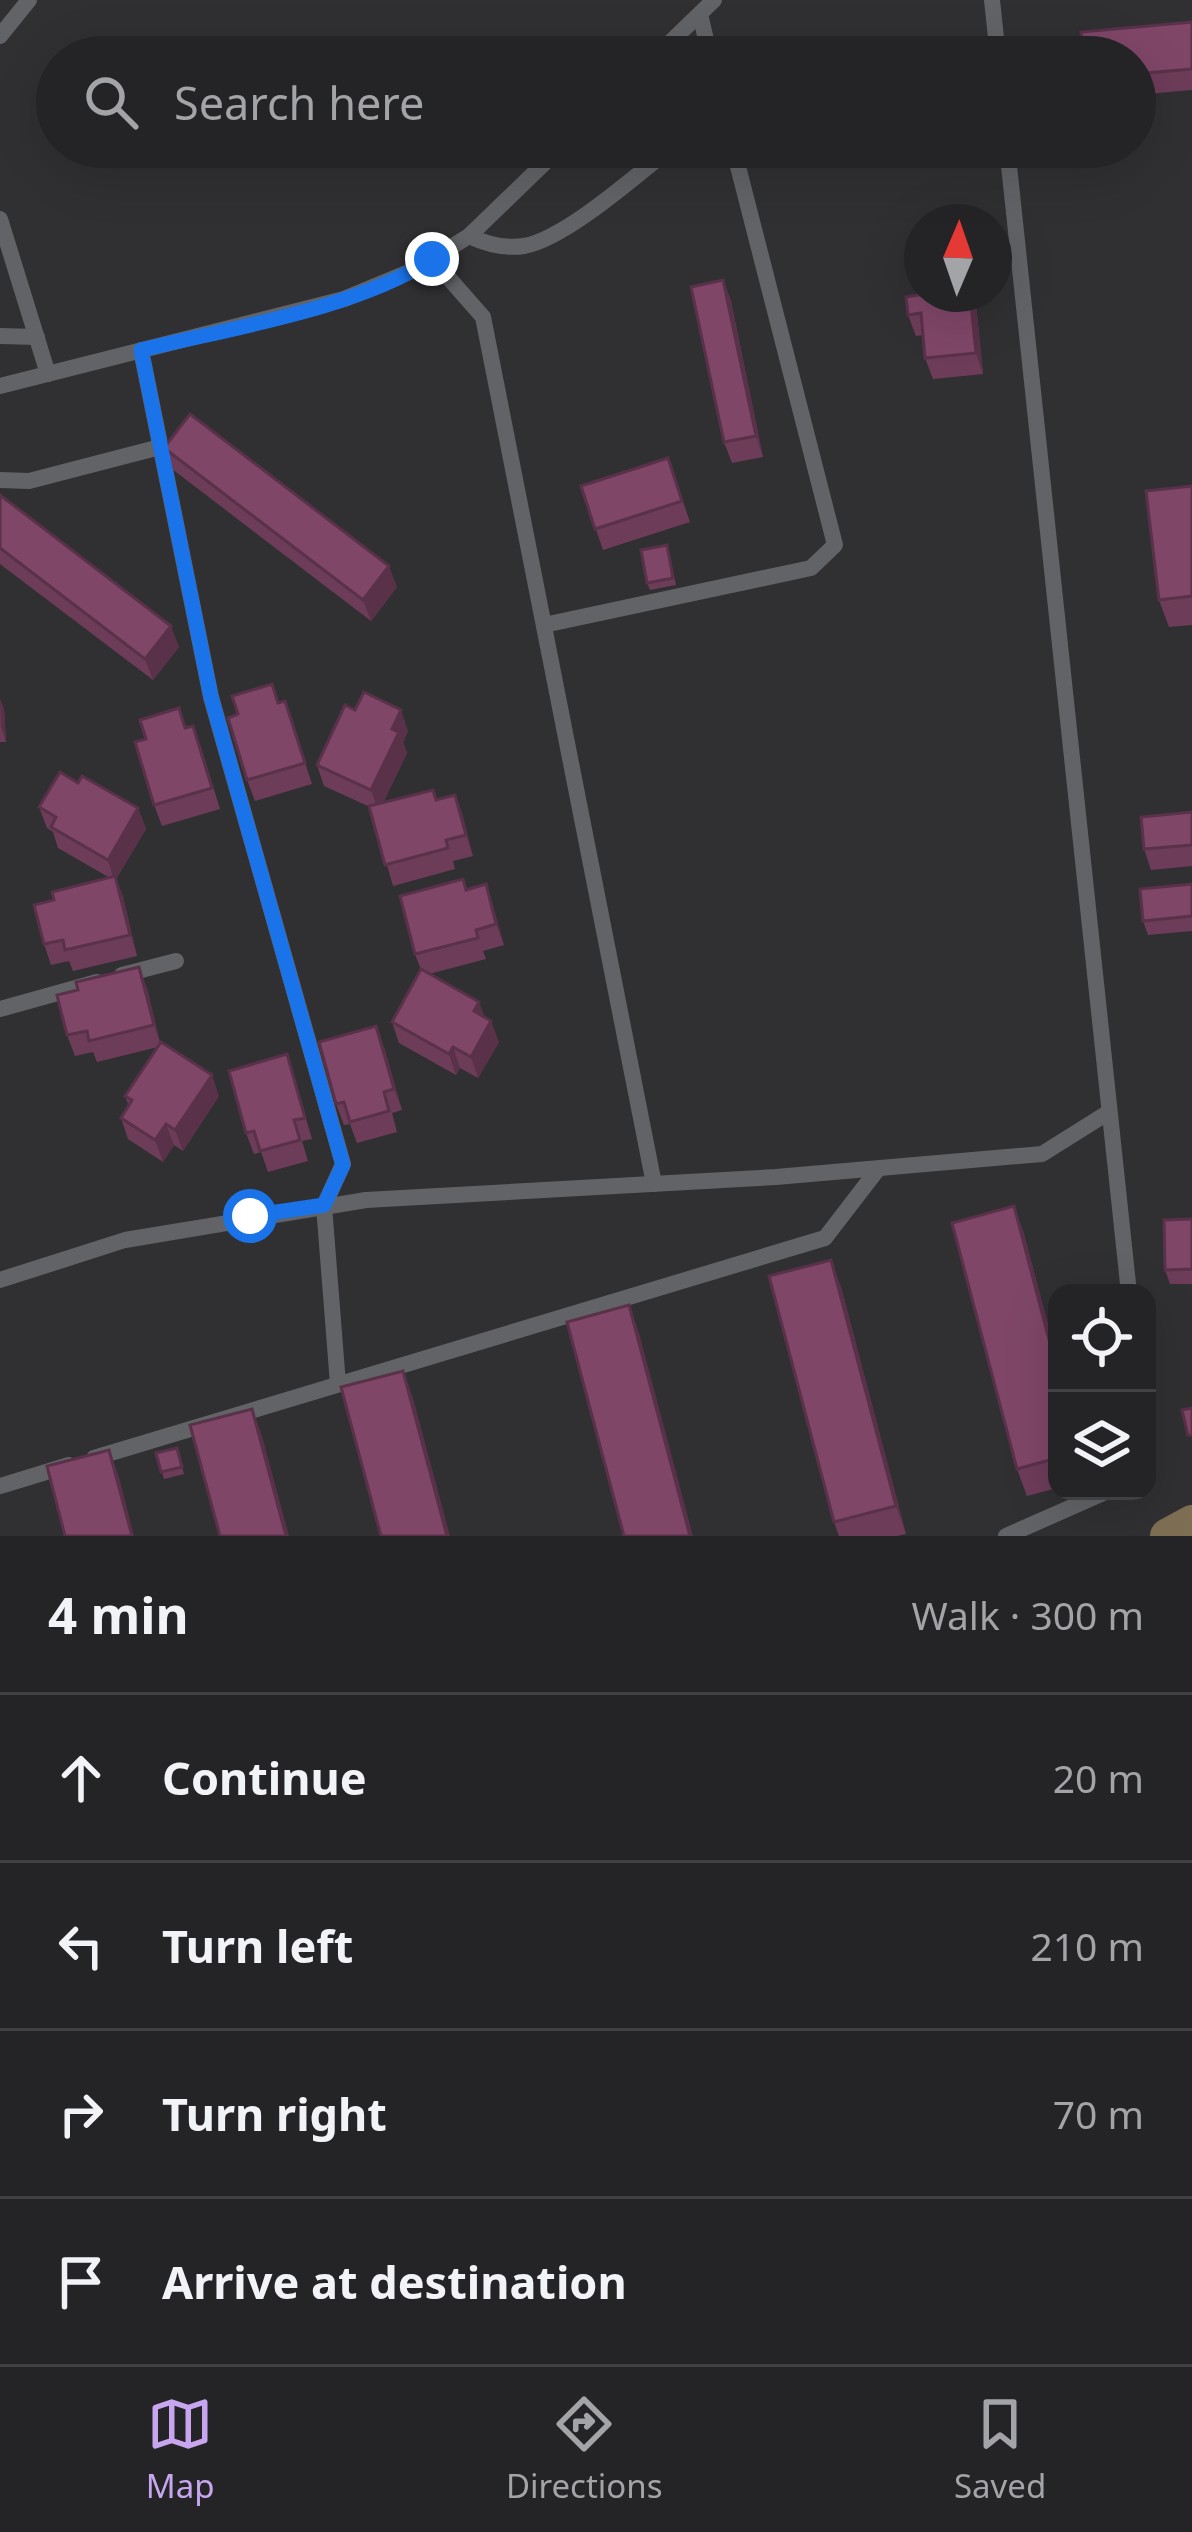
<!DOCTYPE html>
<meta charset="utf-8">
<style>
:root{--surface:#242426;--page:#2c2c2e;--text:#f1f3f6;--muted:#a3a4a7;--line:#414143;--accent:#c7a6ef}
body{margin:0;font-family:"Noto Sans",sans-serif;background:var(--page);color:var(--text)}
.controls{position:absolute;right:36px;bottom:36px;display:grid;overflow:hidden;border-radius:24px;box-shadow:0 12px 48px #0002}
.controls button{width:108px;height:108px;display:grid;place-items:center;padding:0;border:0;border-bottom:3px solid var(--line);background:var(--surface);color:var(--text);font:60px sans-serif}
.compass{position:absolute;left:904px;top:204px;width:108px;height:108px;border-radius:50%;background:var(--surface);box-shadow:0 12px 48px #0002;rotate:2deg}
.stop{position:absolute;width:36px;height:36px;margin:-27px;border:9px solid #1a73e8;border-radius:50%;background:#fff}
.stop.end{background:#1a73e8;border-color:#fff;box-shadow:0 3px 12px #0008}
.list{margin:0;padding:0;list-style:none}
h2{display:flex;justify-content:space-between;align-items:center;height:156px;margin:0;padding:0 48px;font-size:51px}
h2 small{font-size:39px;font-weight:400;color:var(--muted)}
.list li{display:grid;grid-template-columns:78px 1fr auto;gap:36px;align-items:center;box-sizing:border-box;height:168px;padding:0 48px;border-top:3px solid var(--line)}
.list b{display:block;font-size:45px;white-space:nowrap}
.list em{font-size:39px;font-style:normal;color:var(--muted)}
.icon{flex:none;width:66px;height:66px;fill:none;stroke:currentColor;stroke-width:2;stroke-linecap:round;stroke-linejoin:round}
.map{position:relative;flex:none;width:1192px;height:1536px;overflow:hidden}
.search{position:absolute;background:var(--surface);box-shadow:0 12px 48px #0002;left:36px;right:36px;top:36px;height:132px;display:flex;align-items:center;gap:30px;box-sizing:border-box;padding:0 42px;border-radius:66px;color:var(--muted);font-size:45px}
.sheet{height:828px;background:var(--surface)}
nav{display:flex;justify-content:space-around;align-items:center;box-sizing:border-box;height:168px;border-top:3px solid var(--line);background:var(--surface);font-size:33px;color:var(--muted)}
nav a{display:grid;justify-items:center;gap:6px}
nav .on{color:var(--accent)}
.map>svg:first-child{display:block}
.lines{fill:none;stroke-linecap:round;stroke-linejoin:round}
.lane{stroke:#626366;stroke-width:16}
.secondary{stroke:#7e6e53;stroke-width:36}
.wall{fill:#6d3c59}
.shaded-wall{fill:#593149}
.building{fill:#7f4668;stroke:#593149;stroke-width:3}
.route{stroke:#1a73e8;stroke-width:15}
</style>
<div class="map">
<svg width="1192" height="1536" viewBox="0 0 1192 1536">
<rect width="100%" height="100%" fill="#303033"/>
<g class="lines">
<g class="lane">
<path d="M992 0 998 57"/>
<path d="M700 14 710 57"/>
<path d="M0 36 29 0"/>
<path d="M655 57 714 0"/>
<path d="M1007 147 1129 1293"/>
<path d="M0 219 48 374"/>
<path d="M469 236C486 244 504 249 524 246 565 239 638 174 672 147"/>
<path d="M432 259 483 317 654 1184"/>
<path d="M0 336 37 337"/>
<path d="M141 350 211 697 343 1164 324 1206 338 1384"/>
<path d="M0 386 344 299 414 270 469 236 561 147"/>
<path d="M0 480 29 481 160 447"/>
<path d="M544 625 811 568 835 545 733 147"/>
<path d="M122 975 176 961"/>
<path d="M0 1009 97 982"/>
<path d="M0 1280 125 1240 366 1200 776 1177 1042 1154 1109 1112"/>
<path d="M94 1458 825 1238 878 1169"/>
<path d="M0 1486 69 1465"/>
<path d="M1006 1536 1108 1491"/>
</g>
<path class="secondary" d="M1168 1536 1192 1523"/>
</g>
<g class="wall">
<path d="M1192 22V90L1135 95V57Z"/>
<path d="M723 280 731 301 763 457 732 463 724 442Z"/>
<path d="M975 294 983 374 933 379 925 358 923 335 916 336 908 315Z"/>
<path d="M164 448 397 587 371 621 172 469Z"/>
<path d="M668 458 690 522 603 550 581 486Z"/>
<path d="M1192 486V625L1169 627 1159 600Z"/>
<path d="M0 495 179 647 153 680 0 564Z"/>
<path d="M669 552 676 585 650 590 647 583Z"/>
<path d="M0 699 4 709 6 742H0Z"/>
<path d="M285 701 312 784 255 801 247 780 279 703Z"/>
<path d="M355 710 408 731 403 742 407 753 383 803 437 800 455 795 473 856 453 861 455 869 393 886 370 807 324 786 317 765Z"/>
<path d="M186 728 201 747 220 809 162 826 154 805Z"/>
<path d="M78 783 138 808 146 829 116 879 123 897 137 956 73 971 69 961 51 965 44 944 54 900 110 878 58 848 53 832 47 828 39 807Z"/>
<path d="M1192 812V866L1151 870 1144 849Z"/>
<path d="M486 884 504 945 483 951 486 959 429 974 485 1018 499 1042 478 1078 460 1068 456 1075 399 1043 392 1022 421 970 415 954 467 890Z"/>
<path d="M1192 884V931L1148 935 1143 921Z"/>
<path d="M147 988 160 1043 219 1096 183 1151 174 1145 163 1162 128 1139 121 1118 129 1106 125 1096 158 1047 97 1062 93 1052 75 1056 67 1035Z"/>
<path d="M384 1047 402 1110 392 1113 397 1132 357 1143 350 1124 344 1125 336 1104Z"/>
<path d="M287 1054 312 1139 302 1141 308 1161 268 1172 261 1152 254 1154 246 1133Z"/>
<path d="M1014 1206 1024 1234 1057 1359V1488L1027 1496 1017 1469Z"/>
<path d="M1192 1219V1284H1170L1165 1270Z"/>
<path d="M841 1287 906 1534 897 1536H839L834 1522Z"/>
<path d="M177 1448 184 1474 164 1479 156 1453Z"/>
</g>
<g class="shaded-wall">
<path d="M723 280 731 301 763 457 756 436Z"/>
<path d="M970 294H975L983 374 976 353Z"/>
<path d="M389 566 397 587 371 621 363 600Z"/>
<path d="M171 626 179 647 153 680 145 659Z"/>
<path d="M0 699 4 709 6 742 1 727Z"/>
<path d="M401 710 408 731 403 742 407 753 379 812 371 790 392 729Z"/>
<path d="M455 795 463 816 473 856 466 835Z"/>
<path d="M138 808 146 829 116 879 123 897 137 956 108 860Z"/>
<path d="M486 884 493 905 504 945 496 924Z"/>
<path d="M139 967 147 988 161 1046 154 1025Z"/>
<path d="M479 1002 487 1023 474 1011Z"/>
<path d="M491 1021 499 1042 478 1078 471 1057Z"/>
<path d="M376 1026 384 1047 402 1110 394 1089Z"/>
<path d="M453 1047 460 1068 456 1075 449 1054Z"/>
<path d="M287 1054 294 1075 312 1139 305 1118Z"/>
<path d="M212 1075 219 1096 183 1151 175 1130Z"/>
<path d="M166 1124 174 1145 163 1162 155 1140Z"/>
<path d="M1014 1206 1024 1234 1057 1359V1370Z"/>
<path d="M831 1260 841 1287 906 1534 896 1506Z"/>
<path d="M629 1305 639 1333 693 1536H690Z"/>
<path d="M403 1371 413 1398 450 1536H447Z"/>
<path d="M252 1409 262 1436 289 1536H286Z"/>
<path d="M109 1450 119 1477 134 1536H132Z"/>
</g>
<g class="building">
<path d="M1192 22V69L1135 74V57H1084L1081 32Z"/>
<path d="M723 280 756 436 724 442 691 287Z"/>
<path d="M924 294H970L976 353 925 358 921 313 908 315 906 297Z"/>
<path d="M190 414 389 566 363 600 164 448Z"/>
<path d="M668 458 682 501 595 529 581 486Z"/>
<path d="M1192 486V596L1159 600 1146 491Z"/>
<path d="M0 495 171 626 145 659 0 548Z"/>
<path d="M667 545 673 578 647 583 641 550Z"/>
<path d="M272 684 278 703 285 701 305 763 247 780 228 718 238 714 232 696Z"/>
<path d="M364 692 401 710 392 729 399 732 371 790 317 765 345 705 355 710Z"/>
<path d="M179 708 185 728 193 726 212 788 154 805 135 742 146 739 140 720Z"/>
<path d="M60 772 78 783 82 776 138 808 108 860 51 827 56 817 39 807Z"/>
<path d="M433 790 436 800 455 795 466 835 446 840 448 848 385 865 369 806Z"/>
<path d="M1192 812V845L1144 849 1141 817Z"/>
<path d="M115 876 130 935 65 950 63 940 44 944 34 905 54 900 52 892Z"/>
<path d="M463 879 466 890 486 884 496 924 476 930 478 938 415 954 400 896Z"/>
<path d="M1192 884V916L1143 921 1140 889Z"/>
<path d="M139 967 154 1025 89 1041 87 1031 67 1035 57 995 78 990 76 982Z"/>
<path d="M421 969 479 1002 474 1011 491 1021 471 1057 453 1047 449 1054 392 1022Z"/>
<path d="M376 1026 394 1089 384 1092 389 1111 350 1122 344 1102 336 1104 319 1042Z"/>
<path d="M161 1042 212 1075 175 1130 166 1124 155 1140 121 1118 132 1100 125 1096Z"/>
<path d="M287 1054 305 1118 294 1120 300 1140 260 1151 254 1131 246 1133 229 1071Z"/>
<path d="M1014 1206 1057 1370V1458L1017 1469 952 1223Z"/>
<path d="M1192 1219V1269L1165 1270 1164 1220Z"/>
<path d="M831 1260 896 1506 834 1522 769 1276Z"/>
<path d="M629 1305 690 1536H624L567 1322Z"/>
<path d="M403 1371 447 1536H381L341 1387Z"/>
<path d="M1192 1408V1435H1188L1182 1410Z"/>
<path d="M252 1409 286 1536H220L190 1425Z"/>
<path d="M177 1448 182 1467 161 1472 156 1453Z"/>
<path d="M109 1450 132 1536H65L47 1466Z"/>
</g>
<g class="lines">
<path class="route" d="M250 1216 324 1205 343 1165 211 697 141 350C230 328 356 309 432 259"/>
</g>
</svg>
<div class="controls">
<button><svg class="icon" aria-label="locate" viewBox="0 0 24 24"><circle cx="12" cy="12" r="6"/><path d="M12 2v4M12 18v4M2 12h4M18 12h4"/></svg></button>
<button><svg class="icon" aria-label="layers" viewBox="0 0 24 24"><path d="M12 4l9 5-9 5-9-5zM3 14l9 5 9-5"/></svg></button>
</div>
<svg class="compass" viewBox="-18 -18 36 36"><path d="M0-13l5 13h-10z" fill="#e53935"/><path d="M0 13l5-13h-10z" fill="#a3a4a7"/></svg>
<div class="stop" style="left:250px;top:1216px"></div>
<div class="stop end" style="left:432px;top:259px"></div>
<div class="search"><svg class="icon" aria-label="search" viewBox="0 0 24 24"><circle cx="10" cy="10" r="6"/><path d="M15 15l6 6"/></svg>Search here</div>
</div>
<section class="sheet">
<h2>4 min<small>Walk · 300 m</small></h2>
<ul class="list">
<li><svg class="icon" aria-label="ahead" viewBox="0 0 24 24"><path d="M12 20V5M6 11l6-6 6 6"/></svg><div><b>Continue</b></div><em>20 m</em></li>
<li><svg class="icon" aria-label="left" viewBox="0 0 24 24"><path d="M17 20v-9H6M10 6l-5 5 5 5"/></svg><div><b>Turn left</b></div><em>210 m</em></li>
<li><svg class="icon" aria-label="right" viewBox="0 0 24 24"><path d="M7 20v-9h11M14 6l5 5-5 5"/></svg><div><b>Turn right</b></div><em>70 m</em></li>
<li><svg class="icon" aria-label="arrive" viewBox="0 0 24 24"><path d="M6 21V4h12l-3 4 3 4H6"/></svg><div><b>Arrive at destination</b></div></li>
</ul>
</section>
<nav>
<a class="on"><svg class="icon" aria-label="map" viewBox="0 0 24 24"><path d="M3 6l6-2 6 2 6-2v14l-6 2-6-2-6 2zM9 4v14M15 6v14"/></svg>Map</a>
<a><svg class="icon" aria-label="directions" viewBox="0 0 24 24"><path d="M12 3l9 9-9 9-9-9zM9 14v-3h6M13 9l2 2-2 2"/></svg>Directions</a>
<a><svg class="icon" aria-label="saved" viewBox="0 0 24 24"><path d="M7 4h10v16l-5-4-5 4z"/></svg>Saved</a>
</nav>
